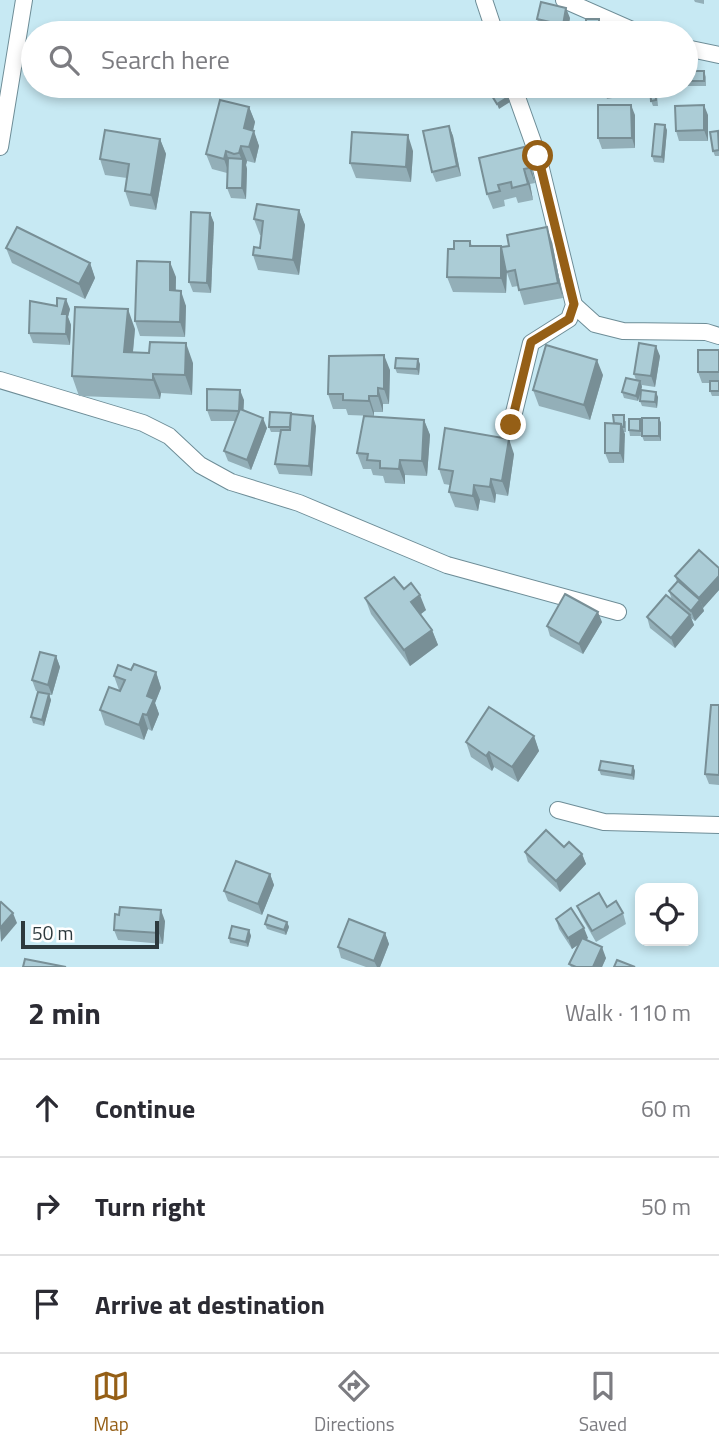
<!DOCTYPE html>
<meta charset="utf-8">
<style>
:root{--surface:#fff;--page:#f7f7f7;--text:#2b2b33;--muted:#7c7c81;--line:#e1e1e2;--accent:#955f16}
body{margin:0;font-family:"Titillium Web",sans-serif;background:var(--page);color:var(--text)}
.controls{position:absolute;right:21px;bottom:21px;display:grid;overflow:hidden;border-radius:14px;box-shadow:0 4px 10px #0003}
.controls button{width:63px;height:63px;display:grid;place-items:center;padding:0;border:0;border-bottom:2px solid var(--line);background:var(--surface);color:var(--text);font:35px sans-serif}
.scale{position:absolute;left:21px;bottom:18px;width:138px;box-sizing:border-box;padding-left:7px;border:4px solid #2c393d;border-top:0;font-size:19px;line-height:24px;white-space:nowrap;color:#2c393d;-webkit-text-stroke:5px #fff;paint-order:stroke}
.stop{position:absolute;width:21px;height:21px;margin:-16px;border:5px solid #955f16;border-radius:50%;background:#fff}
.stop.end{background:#955f16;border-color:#fff;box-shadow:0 2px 7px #0008}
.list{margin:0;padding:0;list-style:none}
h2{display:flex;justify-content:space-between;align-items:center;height:91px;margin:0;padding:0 28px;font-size:30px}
h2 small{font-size:23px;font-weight:400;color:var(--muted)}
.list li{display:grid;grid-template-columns:46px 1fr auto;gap:21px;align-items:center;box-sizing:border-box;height:98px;padding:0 28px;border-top:2px solid var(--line)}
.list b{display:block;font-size:26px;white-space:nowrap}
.list em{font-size:23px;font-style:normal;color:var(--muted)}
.icon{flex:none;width:38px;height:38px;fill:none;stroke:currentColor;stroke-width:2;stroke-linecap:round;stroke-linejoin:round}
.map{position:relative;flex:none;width:719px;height:967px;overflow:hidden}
.search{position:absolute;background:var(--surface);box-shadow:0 4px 10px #0003;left:21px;right:21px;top:21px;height:77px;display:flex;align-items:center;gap:18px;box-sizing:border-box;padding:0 24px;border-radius:38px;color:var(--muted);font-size:26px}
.sheet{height:385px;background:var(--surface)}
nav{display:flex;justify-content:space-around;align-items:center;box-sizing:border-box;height:98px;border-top:2px solid var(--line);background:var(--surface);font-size:19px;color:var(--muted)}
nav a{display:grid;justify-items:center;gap:4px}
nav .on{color:var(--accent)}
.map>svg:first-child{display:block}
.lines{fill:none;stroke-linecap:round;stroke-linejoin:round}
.street-casing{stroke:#6e8d97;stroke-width:18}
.street{stroke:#fff;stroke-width:16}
.wall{fill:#93afb8}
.shaded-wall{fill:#788f96}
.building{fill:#abccd6;stroke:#788f96;stroke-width:2}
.route{stroke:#955f16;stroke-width:9}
</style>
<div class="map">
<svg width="719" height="967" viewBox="0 0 719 967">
<rect width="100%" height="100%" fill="#c7e9f3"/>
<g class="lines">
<defs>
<g id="street">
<path d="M484 0 495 33"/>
<path d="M564 0 639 33"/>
<path d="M686 48 719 55"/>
<path d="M0 147 24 0"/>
<path d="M574 305 595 324 623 331 706 332 719 336"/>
<path d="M0 380 143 423 169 436 200 465 231 482 299 503 447 565 618 612"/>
<path d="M511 425 531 343 569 319 574 305 538 156 513 86"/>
<path d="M558 810 604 822 719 825"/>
</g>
</defs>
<use href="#street" class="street-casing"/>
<use href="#street" class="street"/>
</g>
<g class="wall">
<path d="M694 0H704V4L695 2Z"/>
<path d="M570 18 567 33H558L541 30 537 19Z"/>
<path d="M704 71 706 77V86H688L686 81Z"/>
<path d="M570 86H602V94L573 93Z"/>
<path d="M603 86H633V94L607 99Z"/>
<path d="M658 86 660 95H657L658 106H653L651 101 650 87Z"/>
<path d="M249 107 255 122 253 130 259 146 255 163 247 161 246 165 247 169 246 199 231 198 227 188V173L212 169 206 154Z"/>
<path d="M635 115V148L602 149 598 138Z"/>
<path d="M708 115V141H679L676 131Z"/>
<path d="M449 126 453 136 461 176 436 182 432 172Z"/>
<path d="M667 130 664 163 654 162 652 156Z"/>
<path d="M718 131 719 134V156H715L713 151Z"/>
<path d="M160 139 166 154 156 210 130 206 125 191 127 178 105 175 100 159Z"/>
<path d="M524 147 530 162 535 183 530 184 533 200 518 203 516 197 504 200 505 206 493 209 487 194Z"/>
<path d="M413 151 411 182 356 178 350 163Z"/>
<path d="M299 210 305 225 299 275 258 270 253 255 260 248 262 235H260L254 219Z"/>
<path d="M210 213 214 223 211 293 193 292 189 282Z"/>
<path d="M470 241 472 246 502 247 552 242 563 298 524 305 518 286 512 287 507 273 506 293 453 292 447 277 454 249Z"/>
<path d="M6 248 90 263 95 278 85 299 12 263Z"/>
<path d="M176 277V290L186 306 185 337 140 336 135 321Z"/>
<path d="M70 309 68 317 71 325 70 345 33 343 29 333Z"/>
<path d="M135 329 133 352 193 363 192 395 161 393 160 399 79 396 72 376Z"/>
<path d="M719 350V396H712L710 391V383H702L698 372Z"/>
<path d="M660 356 655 387 642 385 641 390 658 397 657 408 642 406 640 401 641 392 638 401 624 398 622 392 636 380 634 374Z"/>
<path d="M420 364 419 375 397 373 395 368Z"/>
<path d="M390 370 389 404H383V412H374V416L348 415 346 409H333L328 394Z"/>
<path d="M603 375 590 420 539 406 533 390Z"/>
<path d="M244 400 243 410 267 428 251 470 228 461 224 451 236 421H211L207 410Z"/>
<path d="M291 414 316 426 312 476 279 474 275 464 281 432H271L269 427Z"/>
<path d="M659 418 661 423V441H644L642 436Z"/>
<path d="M640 419 641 436H630L629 430Z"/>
<path d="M424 420 430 435 427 476 405 475V484L385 483 383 476 373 475 371 469H363L357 453Z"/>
<path d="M626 421V432H624V463H609L605 453 614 423Z"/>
<path d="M514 454 508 496 496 494 495 503 480 500 478 511 455 507 449 492 450 485 444 484 439 469Z"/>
<path d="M719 568V590L703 608 704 611 695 621 691 618 694 625 675 648 650 628 647 617 672 600 669 591 677 582 675 576Z"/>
<path d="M404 589 426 610 421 614 432 630 438 645 410 666 371 614 365 598Z"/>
<path d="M602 622 583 654 550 636 547 626Z"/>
<path d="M56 656 60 667 52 695H49L51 700 44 726 33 723 31 717 45 693 36 691 32 680Z"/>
<path d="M131 670 156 672 161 688 155 703 159 714 152 731 148 729 144 740 105 725 100 710 119 690 114 676Z"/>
<path d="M719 705V785L709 784 705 774Z"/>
<path d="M534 736 539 751 518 782 494 767 492 771 471 757 466 742Z"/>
<path d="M633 766 635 771 634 780 601 775 599 770Z"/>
<path d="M564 847 582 854 586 864 560 892 528 862 525 852Z"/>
<path d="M270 874 274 885 262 915 228 901 224 891Z"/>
<path d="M577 906 607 907 623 913 626 924 596 942 581 916Z"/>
<path d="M556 919 588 938 586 940 606 958 602 967H571L569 964 578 944 572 949 559 929Z"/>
<path d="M165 921 163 944 118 940 114 930Z"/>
<path d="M287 922 289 927 286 935 267 929 265 924Z"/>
<path d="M249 930 251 936 248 947 230 943 229 938Z"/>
<path d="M385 933 389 944 380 967H366L341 958 338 947Z"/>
</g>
<g class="shaded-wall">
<path d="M566 8 570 18 567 33H566L563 25Z"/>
<path d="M508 97 510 102 499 109 497 104Z"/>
<path d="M631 105 635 115V148L632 138Z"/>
<path d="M704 105 708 115V141L704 130Z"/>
<path d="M249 107 255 122 250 143 244 128Z"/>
<path d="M665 125 667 130 664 163 662 157Z"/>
<path d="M449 126 453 136 461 176 457 166Z"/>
<path d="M254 131 259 146 255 163 249 147Z"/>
<path d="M408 135 413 151 411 182 406 167Z"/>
<path d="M160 139 166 154 156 210 151 195Z"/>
<path d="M241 146 247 161 246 165 247 169 246 199 242 188 243 163 239 153Z"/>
<path d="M524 147 530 162 535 183 529 168Z"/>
<path d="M226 151 231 167 229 174 224 159Z"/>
<path d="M524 169 530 184 533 200 528 184Z"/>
<path d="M299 210 305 225 299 275 293 260Z"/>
<path d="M210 213 214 223 211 293 207 283Z"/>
<path d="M547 227 552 242 563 298 558 283Z"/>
<path d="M501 246 507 262 506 293 501 278Z"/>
<path d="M170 262 176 277 175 305 170 290Z"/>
<path d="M90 263 95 278 85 299 79 284Z"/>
<path d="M181 291 186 306 185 337 180 322Z"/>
<path d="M66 299 70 309 68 317 71 325 70 345 66 334 62 314Z"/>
<path d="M128 309 135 329 131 371 124 352Z"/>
<path d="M186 343 193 363 192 395 185 375Z"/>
<path d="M656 346 660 356 655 387 651 376Z"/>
<path d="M384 355 390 370 389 404 384 389Z"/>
<path d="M418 359 420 364 419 375 417 369Z"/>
<path d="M597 360 603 375 590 420 584 405Z"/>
<path d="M153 374 161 393 160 399 153 380Z"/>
<path d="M640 381 642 387 638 401 636 396Z"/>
<path d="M378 388 383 404V412L378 396Z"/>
<path d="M240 390 244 400 243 421 239 411Z"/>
<path d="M656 392 658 397 657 408 655 402Z"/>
<path d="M369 396 374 412V416L369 401Z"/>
<path d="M313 416 316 426 312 476 309 466Z"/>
<path d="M263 418 267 428 251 470 247 460Z"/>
<path d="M659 418 661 423V441L659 436Z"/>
<path d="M424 420 430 435 427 476 422 461Z"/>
<path d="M621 424 625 434 624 463 620 453Z"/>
<path d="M509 439 514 454 508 496 502 481Z"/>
<path d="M400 460 405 475V484L399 469Z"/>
<path d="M491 479 496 494 495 503 490 487Z"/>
<path d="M474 485 480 500 478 511 473 496Z"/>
<path d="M719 576V590L703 608 699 598Z"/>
<path d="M420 595 426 610 417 617 411 602Z"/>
<path d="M700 600 704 611 695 621 691 611Z"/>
<path d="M598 612 602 622 583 654 579 644Z"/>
<path d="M690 615 694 625 675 648 671 638Z"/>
<path d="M432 630 438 645 410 666 404 650Z"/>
<path d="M56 656 60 667 52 695 48 685Z"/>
<path d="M156 672 161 688 155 703 159 714 152 731 147 715V696Z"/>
<path d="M49 694 51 700 44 726 42 720Z"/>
<path d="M143 714 148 729 144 740 139 725Z"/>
<path d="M534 736 539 751 518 782 512 767Z"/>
<path d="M489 752 494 767 492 771 486 756Z"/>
<path d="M633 766 635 771 634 780 632 775Z"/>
<path d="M582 854 586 864 560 892 556 881Z"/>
<path d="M270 874 274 885 262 915 258 904Z"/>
<path d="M161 910 165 921 163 944 159 933Z"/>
<path d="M13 913 17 923 1 942 0 928Z"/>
<path d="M287 922 289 927 286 935 284 930Z"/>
<path d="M584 928 588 938 572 949 568 938Z"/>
<path d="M249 930 251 936 248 947 246 942Z"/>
<path d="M385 933 389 944 380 967H377L374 961Z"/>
<path d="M602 947 606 958 602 967H593Z"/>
</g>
<g class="building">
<path d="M541 2 566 8 563 25 537 19Z"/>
<rect x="586" y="19" width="13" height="14"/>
<rect x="686" y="71" width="18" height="10"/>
<path d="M496 86H501L508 97 497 104 489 91Z"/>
<path d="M603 86H620L603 89Z"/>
<path d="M658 86 659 90H655L656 100 651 101 650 87Z"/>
<path d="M220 100 249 107 244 128 254 131 249 147 241 146 239 153 234 154 226 151 224 159 206 154Z"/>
<path d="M598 105H631L632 138H598Z"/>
<path d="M704 105V130L676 131 675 106Z"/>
<path d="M655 124 665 125 662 157 652 156Z"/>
<path d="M449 126 457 166 432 172 423 131Z"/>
<path d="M105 130 160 139 151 195 125 191 129 164 100 159Z"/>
<path d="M718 131 719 150 713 151 710 132Z"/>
<path d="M352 132 408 135 406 167 350 163Z"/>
<path d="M524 147 529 168 524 169 528 184 512 188 511 182 498 185 500 191 487 194 479 158Z"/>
<path d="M228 158 243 159 242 188H227Z"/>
<path d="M257 204 299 210 293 260 253 255 254 247 260 248 263 221 254 219Z"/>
<path d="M191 212 210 213 207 283 189 282Z"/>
<path d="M17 227 90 263 79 284 6 248Z"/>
<path d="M547 227 558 283 519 290 515 270 506 272 501 247 509 246 507 235Z"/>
<path d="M454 241H470V246H501V278L447 277 448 249H454Z"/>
<path d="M137 261 170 262V290L181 291 180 322 135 321Z"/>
<path d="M57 298 66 299 62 314H67L66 334 29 333 30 301 57 306Z"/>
<path d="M75 307 128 309 124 352 149 353 150 342 186 343 185 375 153 374V380L72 376Z"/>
<path d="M639 343 656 346 651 376 634 374Z"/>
<path d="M546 345 597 360 584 405 533 390Z"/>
<rect x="698" y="350" width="21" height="22"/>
<path d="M384 355V389L378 388V396H369V401L343 400V394H328L329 356Z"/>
<path d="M396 358 418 359 417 369 395 368Z"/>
<path d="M626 378 640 381 636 396 622 392Z"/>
<rect x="710" y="381" width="9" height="10"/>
<path d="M207 389 240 390 239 411 207 410Z"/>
<path d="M641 390 656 392 655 402 640 401Z"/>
<path d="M240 409 263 418 247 460 224 451Z"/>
<path d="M270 412 291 413 290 427H269Z"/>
<path d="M291 414 313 416 309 466 275 464 281 430H290Z"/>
<path d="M613 415H624V427H622L621 424 614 423Z"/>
<path d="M364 416 424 420 422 461 400 460 399 469 380 468V461L367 460 368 454 357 453Z"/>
<rect x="642" y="418" width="17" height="18"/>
<path d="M629 419H640V431L629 430Z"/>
<path d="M605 423 621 424 620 453H605Z"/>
<path d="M445 428 509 439 502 481 491 479 490 487 474 485 473 496 449 492 453 471 439 469Z"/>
<path d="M699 550 719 568V576L699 598 675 576Z"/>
<path d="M394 577 404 589 411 583 420 595 411 602 432 630 404 650 365 598Z"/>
<path d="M678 581 700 600 691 611 669 591Z"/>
<path d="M565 594 598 612 579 644 547 626Z"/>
<path d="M666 595 690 615 671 638 647 617Z"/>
<path d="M40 652 56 656 48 685 32 680Z"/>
<path d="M134 664 156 672 147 696 154 699 147 715 143 714 139 725 100 710 109 687 120 691 125 680 114 676 118 665 131 670Z"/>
<path d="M38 692 49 694 42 720 31 717Z"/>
<path d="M711 705H719V775L705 774Z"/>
<path d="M489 707 534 736 512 767 489 752 486 756 466 742Z"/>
<path d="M601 761 633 766 632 775 599 770Z"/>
<path d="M546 830 564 847 569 842 582 854 556 881 525 852Z"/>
<path d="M236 861 270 874 258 904 224 891Z"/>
<path d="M599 893 607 907 616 901 623 913 592 931 577 906Z"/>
<path d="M1 902 13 913 0 928V903Z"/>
<path d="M120 907 161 910 159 933 114 930 115 914 119 915Z"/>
<path d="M571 908 584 928 568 938 556 919Z"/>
<path d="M268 915 287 922 284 930 265 924Z"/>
<path d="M349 919 385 933 374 961 338 947Z"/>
<path d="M232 926 249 930 246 942 229 938Z"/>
<path d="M582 938 602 947 593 967H576L569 964Z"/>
<path d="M25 959 66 967H23Z"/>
<path d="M617 960 635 967H614Z"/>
</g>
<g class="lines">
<path class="route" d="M511 425 531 342 569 319 574 304 538 156"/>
</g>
</svg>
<div class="controls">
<button><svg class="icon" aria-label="locate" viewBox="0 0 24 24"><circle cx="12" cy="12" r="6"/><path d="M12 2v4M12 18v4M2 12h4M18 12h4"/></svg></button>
</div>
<div class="scale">50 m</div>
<div class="stop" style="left:538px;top:156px"></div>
<div class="stop end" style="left:511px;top:425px"></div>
<div class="search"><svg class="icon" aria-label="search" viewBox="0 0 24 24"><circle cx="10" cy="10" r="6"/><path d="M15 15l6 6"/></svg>Search here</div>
</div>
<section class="sheet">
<h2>2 min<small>Walk · 110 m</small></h2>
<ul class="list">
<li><svg class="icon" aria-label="ahead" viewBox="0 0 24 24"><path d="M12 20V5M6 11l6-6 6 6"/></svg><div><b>Continue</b></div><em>60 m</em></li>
<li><svg class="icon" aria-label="right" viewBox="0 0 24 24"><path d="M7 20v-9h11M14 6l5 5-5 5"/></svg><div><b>Turn right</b></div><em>50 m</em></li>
<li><svg class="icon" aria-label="arrive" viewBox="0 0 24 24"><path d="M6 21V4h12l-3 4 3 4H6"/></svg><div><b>Arrive at destination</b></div></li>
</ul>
</section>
<nav>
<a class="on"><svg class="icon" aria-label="map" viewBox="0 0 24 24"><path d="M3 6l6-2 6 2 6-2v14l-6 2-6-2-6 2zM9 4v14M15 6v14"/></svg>Map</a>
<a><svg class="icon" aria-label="directions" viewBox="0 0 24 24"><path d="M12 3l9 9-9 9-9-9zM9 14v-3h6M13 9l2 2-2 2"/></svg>Directions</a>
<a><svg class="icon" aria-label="saved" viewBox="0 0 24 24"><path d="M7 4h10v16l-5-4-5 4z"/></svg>Saved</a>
</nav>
